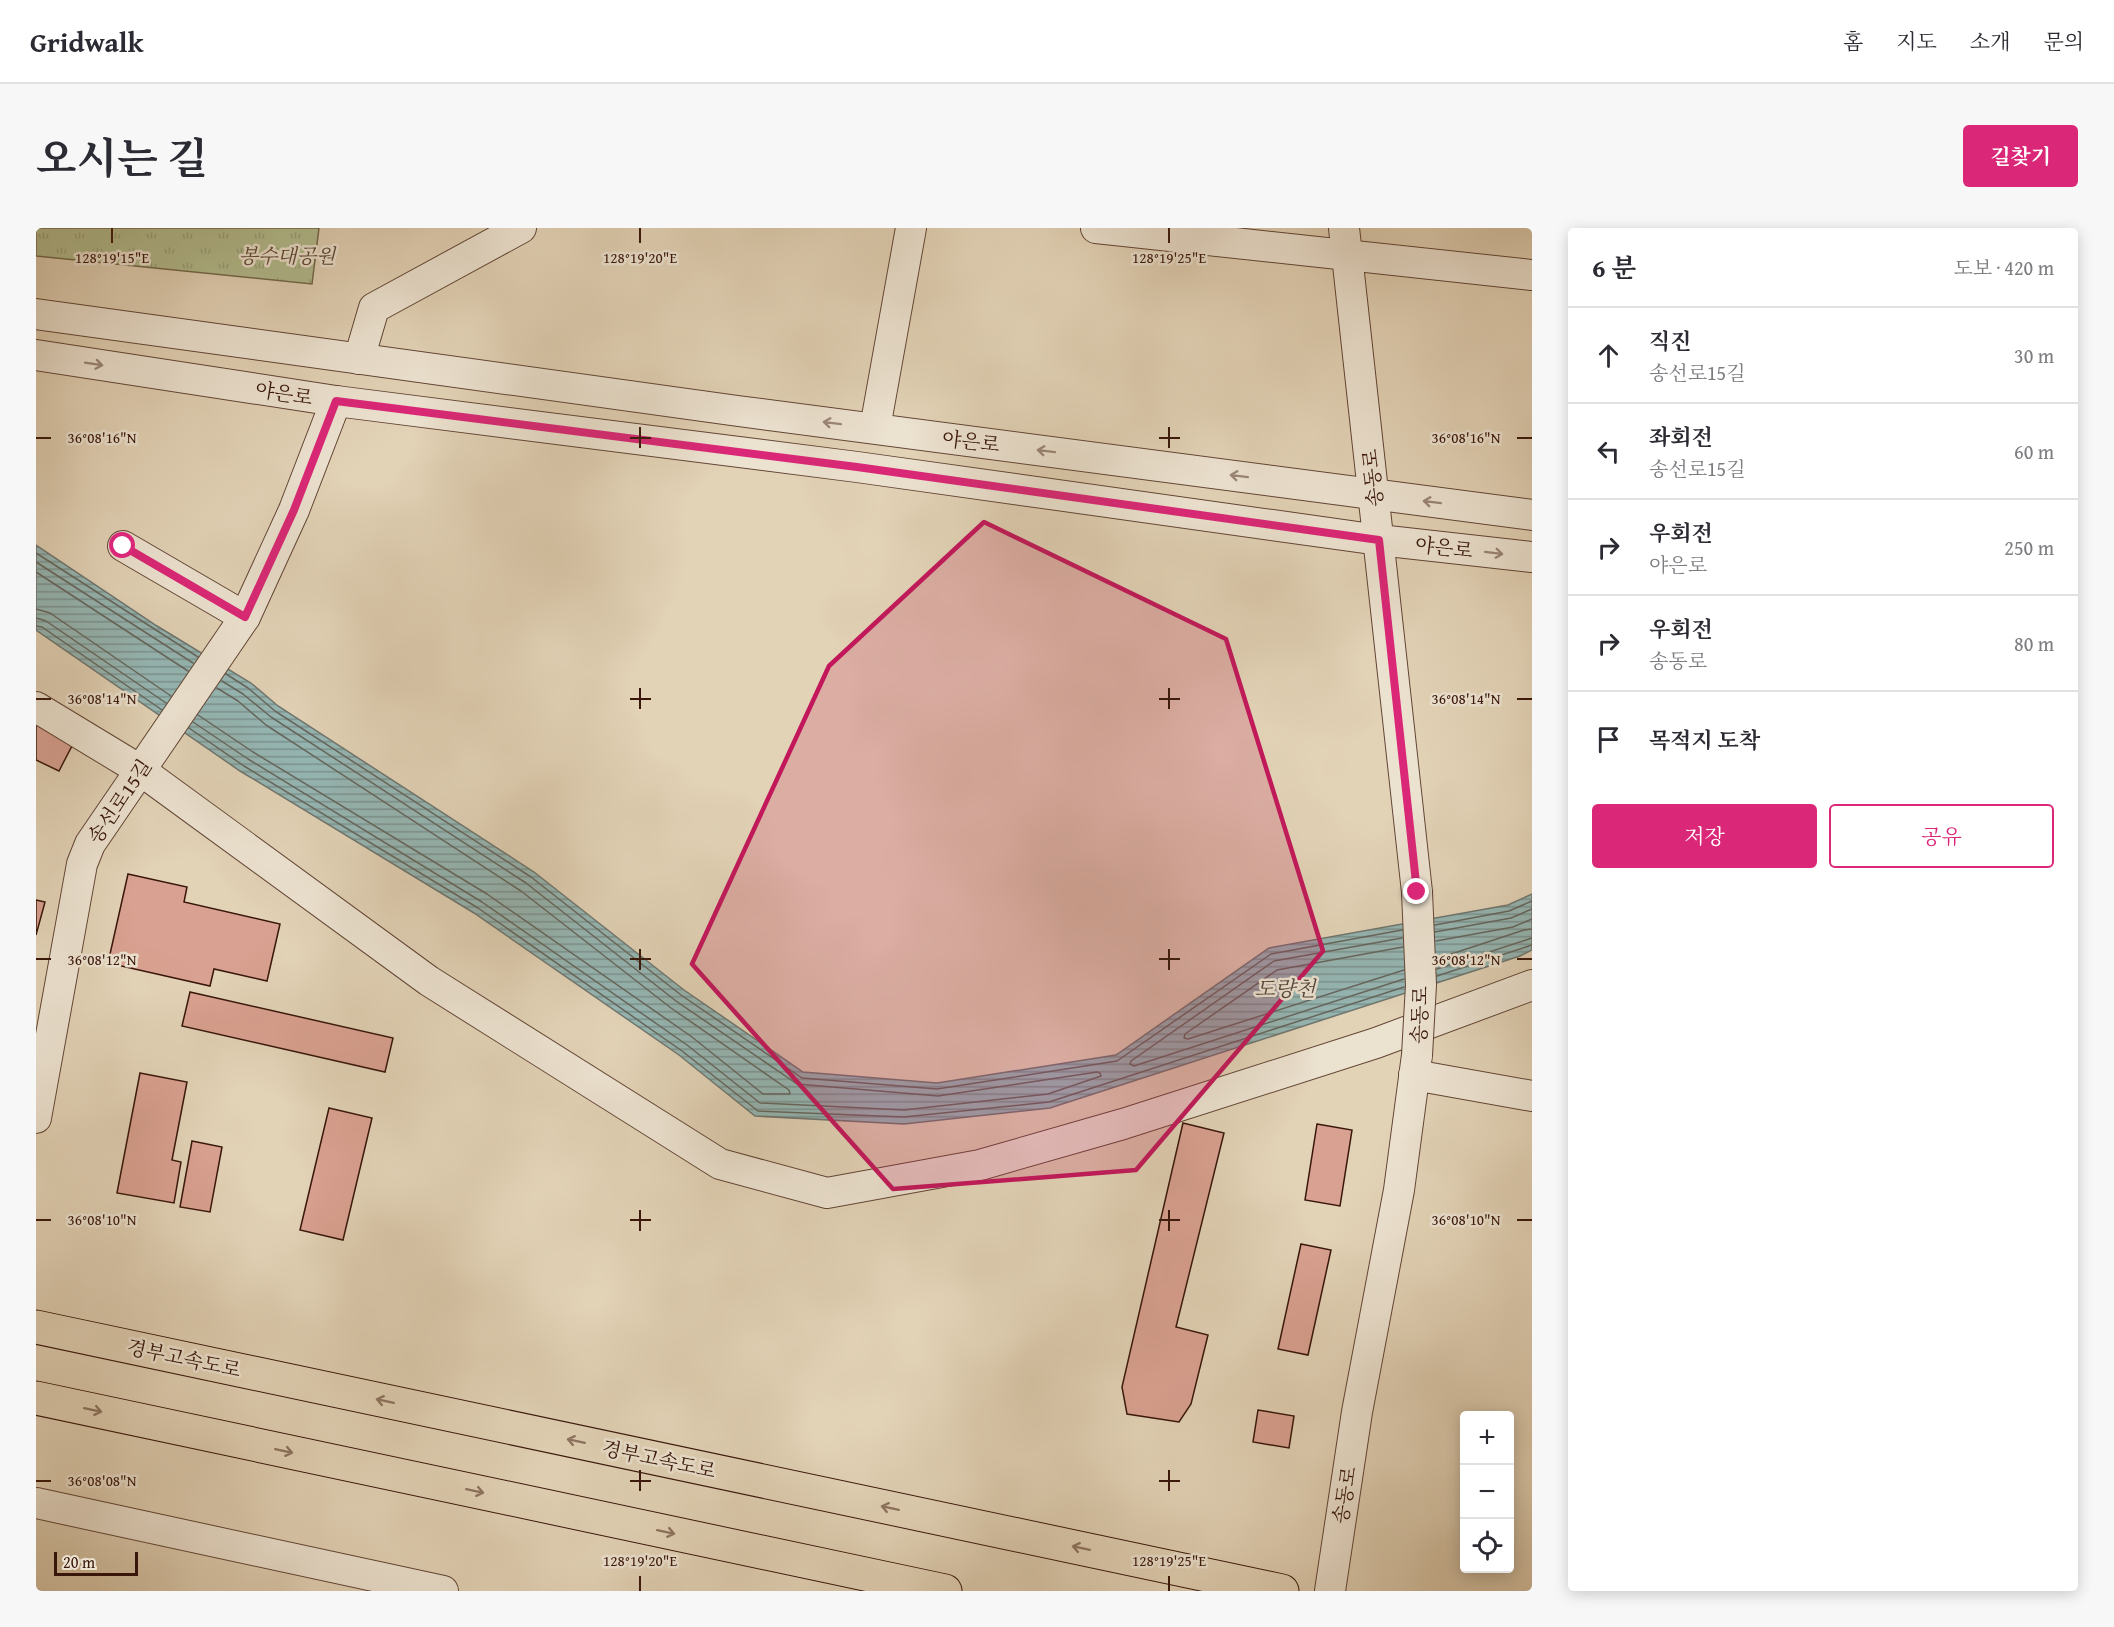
<!DOCTYPE html>
<html lang="ko">
<meta charset="utf-8">
<style>
:root{--surface:#fff;--page:#f7f7f7;--text:#2b2b33;--muted:#7c7c81;--line:#e1e1e2;--accent:#db2777}
body{margin:0;font-family:"Gentium Book Plus","Noto Serif KR",serif;background:var(--page);color:var(--text)}
.controls{position:absolute;right:18px;bottom:18px;display:grid;overflow:hidden;border-radius:6px;box-shadow:0 3px 15px #0003}
.controls button{width:54px;height:54px;display:grid;place-items:center;padding:0;border:0;border-bottom:2px solid var(--line);background:var(--surface);color:var(--text);font:30px sans-serif}
.scale{position:absolute;left:18px;bottom:15px;width:84px;box-sizing:border-box;padding-left:6px;border:3px solid #38160a;border-top:0;font-size:16px;line-height:21px;white-space:nowrap;color:#38160a;-webkit-text-stroke:4px #ece2d0;paint-order:stroke}
.stop{position:absolute;width:18px;height:18px;margin:-14px;border:4px solid #db2777;border-radius:50%;background:#fff}
.stop.end{background:#db2777;border-color:#fff;box-shadow:0 2px 6px #0008}
.list{margin:0;padding:0;list-style:none}
h2{display:flex;justify-content:space-between;align-items:center;height:78px;margin:0;padding:0 24px;font-size:26px}
h2 small{font-size:20px;font-weight:400;color:var(--muted)}
.list li{display:grid;grid-template-columns:39px 1fr auto;gap:18px;align-items:center;box-sizing:border-box;height:96px;padding:0 24px;border-top:2px solid var(--line)}
.list b{display:block;font-size:22px;white-space:nowrap}
.list p{margin:0;font-size:20px;white-space:nowrap;color:var(--muted)}
.list em{font-size:20px;font-style:normal;color:var(--muted)}
.actions{display:flex;gap:12px;padding:18px 24px}
.actions a{flex:1;padding:14px 0;border:2px solid var(--accent);border-radius:6px;text-align:center;font-size:21px;color:var(--accent)}
.actions .main{background:var(--accent);color:#fff}
.icon{flex:none;width:33px;height:33px;fill:none;stroke:currentColor;stroke-width:2;stroke-linecap:round;stroke-linejoin:round}
.map{position:relative;flex:none;width:1496px;height:1363px;overflow:hidden;border-radius:6px}
header{display:flex;align-items:center;gap:36px;box-sizing:border-box;height:84px;padding:0 30px;background:var(--surface);border-bottom:2px solid var(--line)}
header strong{font-size:28px}
nav{display:flex;gap:33px;margin-inline-start:auto;font-size:21px}
.intro{display:flex;align-items:center;justify-content:space-between;box-sizing:border-box;height:144px;padding:0 36px}
h1{margin:0;font-size:42px}
.button{padding:15px 27px;border-radius:6px;background:var(--accent);color:#fff;font-size:21px;font-weight:700}
main{display:flex;gap:36px;padding:0 36px}
aside{flex:1;background:var(--surface);border-radius:6px;box-shadow:0 3px 15px #0003}
.map>svg:first-child{display:block}
.park{fill:url(#park-tufts);stroke:#75694c;stroke-width:1.5}
.water{fill:url(#water-rules);stroke:#70766f;stroke-width:1.5}
.lines{fill:none;stroke-linecap:round;stroke-linejoin:round}
.shore{stroke:#66665e;stroke-width:1.5}
.building{fill:#d9a191;stroke:#38160a;stroke-width:1.5}
.minor-casing{stroke:#624535;stroke-width:32}
.highway-casing{stroke:#38160a;stroke-width:35}
.minor{stroke:#ece2d0;stroke-width:30}
.highway{stroke:#e2d2b6;stroke-width:33}
.minor-bridge-casing{stroke:#624535;stroke-width:32;stroke-linecap:butt}
.minor-bridge{stroke:#ece2d0;stroke-width:30}
.oneway{stroke:#9b8677}
.oneway2{stroke:#8d7460}
.route{stroke:#db2777;stroke-width:8}
.marked{fill:#c2185b;fill-opacity:0.2;stroke:#c2185b;stroke-width:4.5;stroke-linejoin:round}
.ticks{fill:none;stroke:#38160a;stroke-width:2}
.labels{text-anchor:middle;dominant-baseline:central;stroke-width:5;stroke-linejoin:round;paint-order:stroke}
.park-label{font-size:20px;font-style:italic;fill:#5d4832;stroke:#ece2d0}
.street-label{font-size:20px;fill:#38160a;stroke:#ece2d0}
.water-label{font-size:21px;font-style:italic;fill:#54463d;stroke:#ece2d0}
.ticks-label{font-size:15px;text-anchor:middle;fill:#38160a;stroke:#ece2d0;stroke-width:5;stroke-linejoin:round;paint-order:stroke}
</style>
<header>
<strong>Gridwalk</strong>
<nav><a>홈</a><a>지도</a><a>소개</a><a>문의</a></nav>
</header>
<div class="intro"><h1>오시는 길</h1><a class="button">길찾기</a></div>
<main>
<div class="map">
<svg width="1496" height="1363" viewBox="0 0 1496 1363">
<defs>
<pattern id="park-tufts" width="24" height="20" patternUnits="userSpaceOnUse" patternTransform="scale(1.5)"><rect width="24" height="20" fill="#b2bc8f"/><path d="M3 7l-1-3M5 7V3M7 7l1-3M15 17l-1-3M17 17v-4M19 17l1-3" fill="none" stroke="#9aa17a"/></pattern>
<pattern id="water-rules" width="6" height="5" patternUnits="userSpaceOnUse" patternTransform="scale(1.5)"><rect width="6" height="5" fill="#95b6b3"/><path d="M0 2.5h6" fill="none" stroke="#7b9390"/></pattern>
</defs>
<rect width="100%" height="100%" fill="#e2d2b6"/>
<filter id="stains"><feTurbulence type="fractalNoise" baseFrequency=".00333" numOctaves="4"/><feColorMatrix values="0 0 0 0 .2 0 0 0 0 .09 0 0 0 0 .02 0 0 0 .5 -.17"/></filter>
<radialGradient id="worn" r=".72"><stop offset=".6" stop-color="#630" stop-opacity="0"/><stop offset="1" stop-color="#630" stop-opacity=".3"/></radialGradient>
<path class="park" d="M0 0H283L276 56 0 28Z"/>
<path class="water" d="M0 317 121 398 215 455 242 478 498 644 648 762 767 844 901 855 1080 827 1233 720 1472 677 1496 666V722L1484 728 1014 880 868 896 719 888 643 827 438 685 204 543 0 402Z"/>
<g class="lines">
<g class="shore">
<path d="M0 325 162 429"/>
<path d="M0 334 157 435"/>
<path d="M0 344 152 443"/>
<path d="M0 381 14 385 135 468"/>
<path d="M0 390 10 393 130 475"/>
<path d="M0 398 6 399 126 482"/>
<path d="M190 446 212 460 239 483 495 649 645 767 766 850 901 861 1081 833 1235 726 1366 702"/>
<path d="M162 487 217 524 451 666 656 809 727 866H754L753 862 635 780 485 663 230 497 202 473 181 460"/>
<path d="M157 494 212 531 446 674 651 817 724 875 868 882 1012 866 1065 848 1064 845 1061 844 902 868 761 856 640 773 490 655 235 489 207 466 186 453"/>
<path d="M153 500 208 538 442 680 646 823 722 883 868 889 1013 874 1368 759"/>
<path d="M1399 697 1473 683 1496 673"/>
<path d="M1399 704 1475 690 1496 681"/>
<path d="M1366 710 1238 733 1095 833 1094 836 1098 838 1368 751"/>
<path d="M1400 713 1477 699 1496 691"/>
<path d="M1367 719 1241 742 1149 806 1148 810 1152 811 1368 742"/>
<path d="M1400 731 1488 702 1496 701"/>
<path d="M1401 741 1496 710"/>
<path d="M1401 748 1496 717"/>
</g>
</g>
<g class="building">
<path d="M0 493 39 512 23 543 0 532Z"/>
<path d="M92 646 151 659 148 674 244 696 231 753 178 741 174 758 72 735Z"/>
<path d="M0 672 9 674 0 707Z"/>
<path d="M154 764 357 810 349 844 146 798Z"/>
<path d="M104 845 151 854 136 932 145 934 138 975 81 965Z"/>
<path d="M293 880 336 890 307 1012 264 1002Z"/>
<path d="M1147 895 1188 905 1140 1099 1172 1107 1155 1176 1143 1194 1091 1186 1086 1159Z"/>
<path d="M1281 896 1316 902 1304 978 1269 972Z"/>
<path d="M156 913 186 919 174 984 144 979Z"/>
<path d="M1265 1016 1295 1022 1272 1127 1242 1121Z"/>
<path d="M1222 1182 1258 1188 1253 1220 1217 1214Z"/>
</g>
<g class="lines">
<defs>
<g id="minor">
<path d="M1060 0 1496 47"/>
<path d="M1308 0 1381 664"/>
<path d="M0 86 702 183 1496 287"/>
<path d="M0 127 300 173 821 239 1343 312 1496 329"/>
<path d="M323 131 338 80 485 0"/>
<path d="M839 200 875 0"/>
<path d="M87 318 209 389"/>
<path d="M0 479 104 542 393 753 684 936 791 965 944 937 1087 896 1340 815 1496 757"/>
<path d="M1378 847 1496 868"/>
<path d="M0 890 46 636 54 616 209 389 258 282 300 173"/>
<path d="M0 1275 407 1363"/>
<path d="M1294 1363 1321 1184 1363 962 1381 827"/>
</g>
<g id="highway">
<path d="M0 1099 1246 1363"/>
<path d="M0 1170 909 1363"/>
</g>
</defs>
<use href="#minor" class="minor-casing"/>
<use href="#highway" class="highway-casing"/>
<use href="#minor" class="minor"/>
<use href="#highway" class="highway"/>
<defs>
<path id="minor-bridge" d="M1381 664 1385 757 1381 827"/>
</defs>
<use href="#minor-bridge" class="minor-bridge-casing"/>
<use href="#minor-bridge" class="minor-bridge"/>
</g>
<defs><path id="oneway-shaft" d="M-6 0H5M1.5-3L5.5 0L1.5 3" fill="none" stroke-width="1.6" stroke-linecap="round" stroke-linejoin="round" transform="scale(1.5)"/></defs>
<g class="oneway">
<use href="#oneway-shaft" transform="translate(58 136) rotate(9)"/>
<use href="#oneway-shaft" transform="translate(796 195) rotate(-173)"/>
<use href="#oneway-shaft" transform="translate(1010 223) rotate(-173)"/>
<use href="#oneway-shaft" transform="translate(1203 248) rotate(-173)"/>
<use href="#oneway-shaft" transform="translate(1396 274) rotate(-173)"/>
<use href="#oneway-shaft" transform="translate(1458 325) rotate(7)"/>
</g>
<g class="oneway2">
<use href="#oneway-shaft" transform="translate(349 1173) rotate(-168)"/>
<use href="#oneway-shaft" transform="translate(57 1182) rotate(12)"/>
<use href="#oneway-shaft" transform="translate(540 1213) rotate(-168)"/>
<use href="#oneway-shaft" transform="translate(248 1223) rotate(12)"/>
<use href="#oneway-shaft" transform="translate(439 1263) rotate(12)"/>
<use href="#oneway-shaft" transform="translate(854 1280) rotate(-168)"/>
<use href="#oneway-shaft" transform="translate(630 1304) rotate(12)"/>
<use href="#oneway-shaft" transform="translate(1045 1320) rotate(-168)"/>
</g>
<g class="lines">
<path class="route" d="M87 318 209 389 258 282 300 173 821 239 1343 312 1381 664"/>
</g>
<path class="marked" d="M948 294 1190 411 1287 723 1100 942 857 961 656 736 793 438Z"/>
<path class="ticks" d="M76 0V15M604 0V15M1133 0V15M604 199V220M1133 199V220M0 210H15M594 210H615M1123 210H1144M1481 210H1496M604 460V481M1133 460V481M0 471H15M594 471H615M1123 471H1144M1481 471H1496M604 721V742M1133 721V742M0 731H15M594 731H615M1123 731H1144M1481 731H1496M604 982V1003M1133 982V1003M0 992H15M594 992H615M1123 992H1144M1481 992H1496M604 1242V1263M1133 1242V1263M0 1253H15M594 1253H615M1123 1253H1144M604 1348V1363M1133 1348V1363"/>
<g class="labels">
<g class="park-label">
<text x="251" y="27">봉수대공원</text>
</g>
<g class="street-label">
<text transform="translate(248 165) rotate(9)">야은로</text>
<text transform="translate(935 213) rotate(7)">야은로</text>
<text transform="translate(1336 250) rotate(-96)">송동로</text>
<text transform="translate(1408 319) rotate(7)">야은로</text>
<text transform="translate(83 573) rotate(-56)">송선로15길</text>
<text transform="translate(1383 787) rotate(-88)">송동로</text>
<text transform="translate(148 1130) rotate(12)">경부고속도로</text>
<text transform="translate(623 1231) rotate(12)">경부고속도로</text>
<text transform="translate(1308 1267) rotate(-81)">송동로</text>
</g>
<g class="water-label">
<text x="1249" y="760">도량천</text>
</g>
</g>
<g class="ticks-label">
<text x="76" y="35">128°19'15"E</text>
<text x="604" y="35">128°19'20"E</text>
<text x="1133" y="35">128°19'25"E</text>
<text x="66" y="215">36°08'16"N</text>
<text x="1430" y="215">36°08'16"N</text>
<text x="66" y="476">36°08'14"N</text>
<text x="1430" y="476">36°08'14"N</text>
<text x="66" y="737">36°08'12"N</text>
<text x="1430" y="737">36°08'12"N</text>
<text x="66" y="997">36°08'10"N</text>
<text x="1430" y="997">36°08'10"N</text>
<text x="66" y="1258">36°08'08"N</text>
<text x="604" y="1338">128°19'20"E</text>
<text x="1133" y="1338">128°19'25"E</text>
</g>
<rect width="100%" height="100%" filter="url(#stains)"/>
<rect width="100%" height="100%" fill="url(#worn)"/>
</svg>
<div class="controls">
<button>+</button>
<button>−</button>
<button><svg class="icon" aria-label="locate" viewBox="0 0 24 24"><circle cx="12" cy="12" r="6"/><path d="M12 2v4M12 18v4M2 12h4M18 12h4"/></svg></button>
</div>
<div class="scale">20 m</div>
<div class="stop" style="left:87px;top:318px"></div>
<div class="stop end" style="left:1381px;top:664px"></div>
</div>
<aside>
<h2>6 분<small>도보 · 420 m</small></h2>
<ul class="list">
<li><svg class="icon" aria-label="ahead" viewBox="0 0 24 24"><path d="M12 20V5M6 11l6-6 6 6"/></svg><div><b>직진</b><p>송선로15길</p></div><em>30 m</em></li>
<li><svg class="icon" aria-label="left" viewBox="0 0 24 24"><path d="M17 20v-9H6M10 6l-5 5 5 5"/></svg><div><b>좌회전</b><p>송선로15길</p></div><em>60 m</em></li>
<li><svg class="icon" aria-label="right" viewBox="0 0 24 24"><path d="M7 20v-9h11M14 6l5 5-5 5"/></svg><div><b>우회전</b><p>야은로</p></div><em>250 m</em></li>
<li><svg class="icon" aria-label="right" viewBox="0 0 24 24"><path d="M7 20v-9h11M14 6l5 5-5 5"/></svg><div><b>우회전</b><p>송동로</p></div><em>80 m</em></li>
<li><svg class="icon" aria-label="arrive" viewBox="0 0 24 24"><path d="M6 21V4h12l-3 4 3 4H6"/></svg><div><b>목적지 도착</b></div></li>
</ul>
<div class="actions"><a class="main">저장</a><a>공유</a></div>
</aside>
</main>
